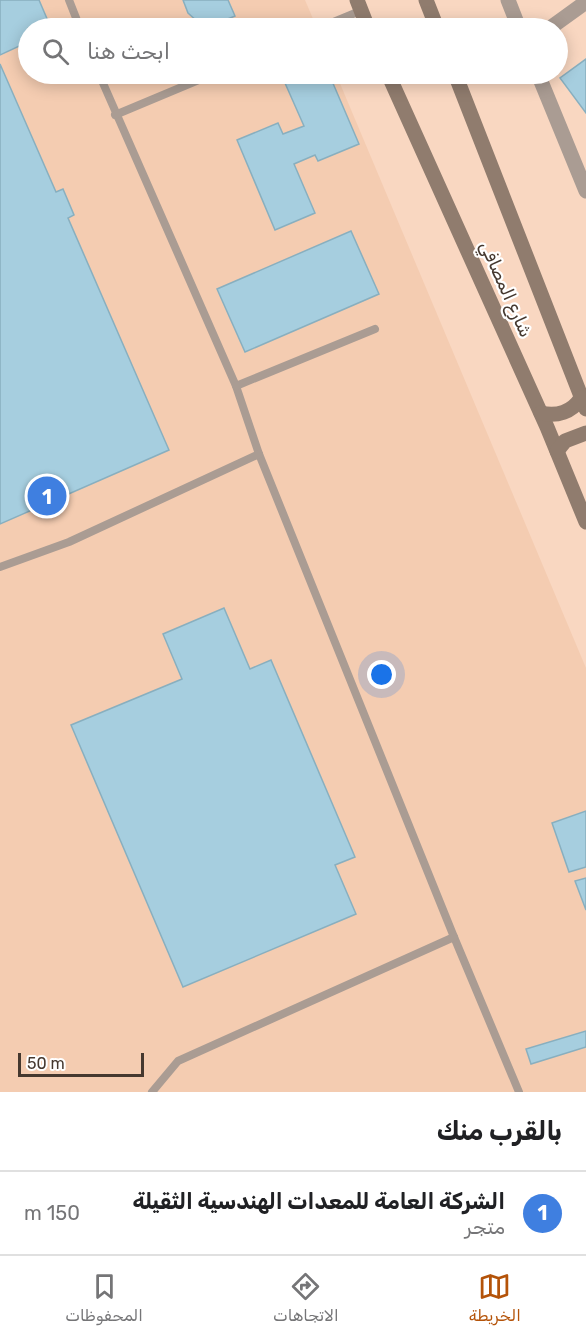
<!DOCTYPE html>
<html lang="ar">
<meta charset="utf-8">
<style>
:root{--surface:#fff;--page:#f2f2f2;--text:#202124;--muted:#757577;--line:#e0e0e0;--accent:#b45309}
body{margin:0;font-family:Rubik,Vazirmatn,sans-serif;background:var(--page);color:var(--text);direction:rtl}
.scale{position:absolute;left:18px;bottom:15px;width:126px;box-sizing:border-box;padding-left:6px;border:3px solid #45382f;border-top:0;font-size:16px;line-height:21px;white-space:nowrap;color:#45382f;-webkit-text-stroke:4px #fff;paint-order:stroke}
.you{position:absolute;left:382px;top:675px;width:21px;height:21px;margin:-15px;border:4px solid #fff;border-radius:50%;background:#1a73e8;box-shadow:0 0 0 9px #1a73e833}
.badge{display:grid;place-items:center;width:39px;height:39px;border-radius:50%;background:var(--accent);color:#fff;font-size:20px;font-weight:700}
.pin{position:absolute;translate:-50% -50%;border:3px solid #fff;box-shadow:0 2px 6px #0006}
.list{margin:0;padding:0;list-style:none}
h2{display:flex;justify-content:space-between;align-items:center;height:78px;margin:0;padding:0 24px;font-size:26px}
h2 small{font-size:20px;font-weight:400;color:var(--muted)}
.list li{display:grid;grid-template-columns:39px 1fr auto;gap:18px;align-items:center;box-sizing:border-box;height:84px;padding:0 24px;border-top:2px solid var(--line)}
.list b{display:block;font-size:22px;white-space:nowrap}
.list p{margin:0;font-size:20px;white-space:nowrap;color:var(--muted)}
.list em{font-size:20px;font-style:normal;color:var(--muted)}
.icon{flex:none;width:33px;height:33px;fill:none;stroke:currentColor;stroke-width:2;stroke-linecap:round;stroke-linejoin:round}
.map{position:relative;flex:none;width:586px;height:1092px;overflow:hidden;direction:ltr}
.search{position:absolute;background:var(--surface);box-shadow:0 3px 15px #0003;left:18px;right:18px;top:18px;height:66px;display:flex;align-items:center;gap:15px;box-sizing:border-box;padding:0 21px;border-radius:33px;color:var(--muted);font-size:22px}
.sheet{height:162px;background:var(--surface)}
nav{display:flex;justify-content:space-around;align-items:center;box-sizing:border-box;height:84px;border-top:2px solid var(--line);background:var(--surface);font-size:16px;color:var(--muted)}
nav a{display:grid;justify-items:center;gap:3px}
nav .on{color:var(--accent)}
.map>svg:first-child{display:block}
.built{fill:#f4ccb1}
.building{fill:#a6cedf;stroke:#88afbf;stroke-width:1.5}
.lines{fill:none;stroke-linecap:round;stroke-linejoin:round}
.service{stroke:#aa9c93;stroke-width:8}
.minor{stroke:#aa9c93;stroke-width:15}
.secondary{stroke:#907c6e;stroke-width:15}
.labels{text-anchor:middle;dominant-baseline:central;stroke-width:4.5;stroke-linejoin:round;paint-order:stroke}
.street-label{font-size:18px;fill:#45382f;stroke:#fff}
</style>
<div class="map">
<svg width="586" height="1092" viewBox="0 0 586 1092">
<rect width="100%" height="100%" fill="#f9d7c1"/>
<path class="built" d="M0 0H305L317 28H28V74H336L586 668V1092H0Z"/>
<g class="building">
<path d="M0 0H39L51 28H28V42L0 55Z"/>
<path d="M183 0H228L235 16 213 25 211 21 198 22 188 13Z"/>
<path d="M586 59V113L560 78Z"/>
<path d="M0 64 56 192 63 189 74 215 68 218 169 450 0 524Z"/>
<path d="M281 74H329L359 144 318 161 315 155 294 164 315 213 275 230 237 140 278 123 283 134 304 126Z"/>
<path d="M351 231 379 294 245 352 217 289Z"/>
<path d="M224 608 250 669 271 660 355 857 335 865 356 914 183 987 71 725 182 679 163 634Z"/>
<path d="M586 811V867L569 872 552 823Z"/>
<path d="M586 878V910L575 881Z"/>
<path d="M586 1031V1047L531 1064 526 1049Z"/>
</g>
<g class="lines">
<g class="service">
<path d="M69 0 80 28"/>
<path d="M319 28 360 11"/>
<path d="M99 74 236 386 259 454 454 937 519 1092"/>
<path d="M115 115 213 74"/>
<path d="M236 386 375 329"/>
<path d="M0 567 69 542 259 454"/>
<path d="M152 1092 178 1061 454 937"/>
</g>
<g class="minor">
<path d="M508 0 519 28"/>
<path d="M550 28 586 2"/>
<path d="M538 74 586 191"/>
</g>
<g class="secondary">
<path d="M357 0 368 28"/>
<path d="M426 0 437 28"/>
<path d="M388 74 547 427 586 522"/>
<path d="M455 74 586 409"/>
<path d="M541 413C557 417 572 412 581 398"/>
<path d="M557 451 565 441 586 433"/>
</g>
</g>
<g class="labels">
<g class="street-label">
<text transform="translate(506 289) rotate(66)">شارع المصافي</text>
</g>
</g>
</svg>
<div class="scale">50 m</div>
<div class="you"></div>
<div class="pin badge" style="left:47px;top:496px;background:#3f7fe0">1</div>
<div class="search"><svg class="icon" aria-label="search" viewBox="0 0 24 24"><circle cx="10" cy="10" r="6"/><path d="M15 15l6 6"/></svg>ابحث هنا</div>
</div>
<section class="sheet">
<h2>بالقرب منك<small></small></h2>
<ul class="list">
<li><span class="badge" style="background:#3f7fe0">1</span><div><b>الشركة العامة للمعدات الهندسية الثقيلة</b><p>متجر</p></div><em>150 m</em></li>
</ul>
</section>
<nav>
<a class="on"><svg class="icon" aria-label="map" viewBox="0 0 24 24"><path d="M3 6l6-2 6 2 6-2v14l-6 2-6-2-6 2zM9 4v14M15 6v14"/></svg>الخريطة</a>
<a><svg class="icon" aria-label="directions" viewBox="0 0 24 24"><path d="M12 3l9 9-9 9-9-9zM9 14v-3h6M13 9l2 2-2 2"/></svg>الاتجاهات</a>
<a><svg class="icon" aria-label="saved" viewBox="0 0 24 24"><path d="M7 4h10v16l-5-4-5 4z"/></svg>المحفوظات</a>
</nav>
